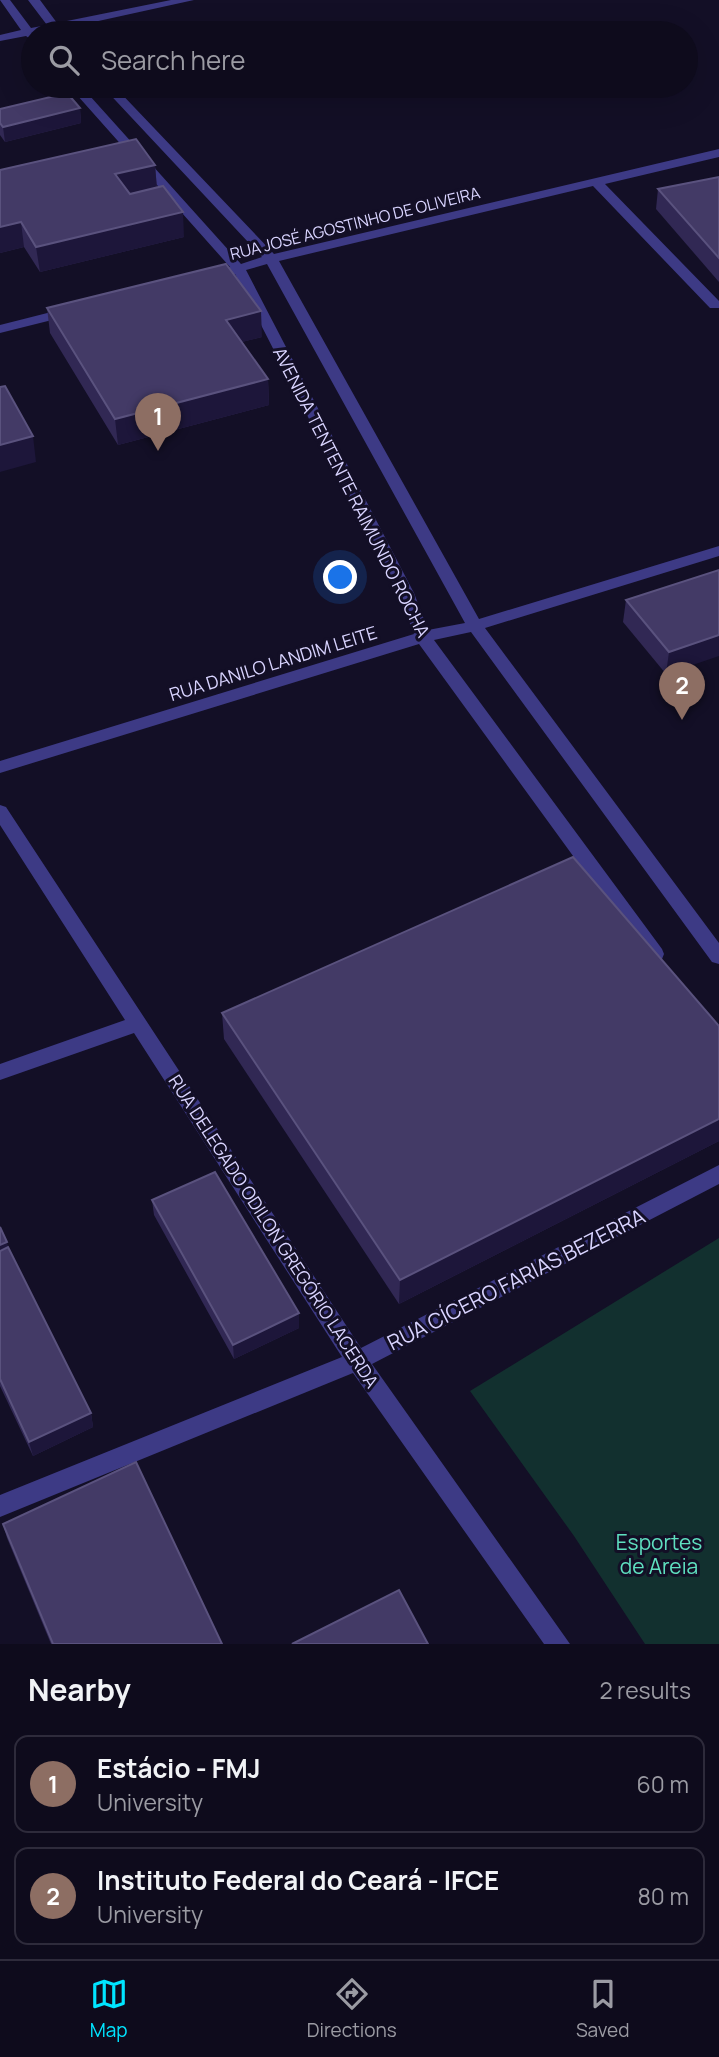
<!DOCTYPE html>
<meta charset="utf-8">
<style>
:root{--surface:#0e0b1c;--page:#1c1929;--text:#f1f3f6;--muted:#9b9ba3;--line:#2e2b3b;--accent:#00e5ff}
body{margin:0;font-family:Manrope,sans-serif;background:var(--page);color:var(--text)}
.you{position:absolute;left:341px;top:578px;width:24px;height:24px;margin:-18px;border:5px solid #fff;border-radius:50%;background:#1a73e8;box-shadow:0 0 0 10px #1a73e833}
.badge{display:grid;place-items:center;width:46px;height:46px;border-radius:50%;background:var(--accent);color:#fff;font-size:23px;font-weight:700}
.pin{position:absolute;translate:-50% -58px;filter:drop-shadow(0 2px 4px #0008)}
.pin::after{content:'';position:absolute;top:37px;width:24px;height:21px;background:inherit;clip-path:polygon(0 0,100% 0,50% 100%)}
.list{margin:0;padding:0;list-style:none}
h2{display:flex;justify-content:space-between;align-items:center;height:91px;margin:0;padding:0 28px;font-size:30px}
h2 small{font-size:23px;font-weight:400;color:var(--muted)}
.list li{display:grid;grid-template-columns:46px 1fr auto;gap:21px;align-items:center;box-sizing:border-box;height:98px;margin:0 14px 14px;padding:0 14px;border:2px solid var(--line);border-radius:14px}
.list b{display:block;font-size:26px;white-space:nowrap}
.list p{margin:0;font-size:23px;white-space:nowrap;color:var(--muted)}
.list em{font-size:23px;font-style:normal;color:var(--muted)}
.icon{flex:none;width:38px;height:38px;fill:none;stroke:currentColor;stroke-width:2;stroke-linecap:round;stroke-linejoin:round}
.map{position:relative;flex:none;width:719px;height:1644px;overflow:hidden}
.search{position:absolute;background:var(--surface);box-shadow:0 7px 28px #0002;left:21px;right:21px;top:21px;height:77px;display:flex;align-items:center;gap:18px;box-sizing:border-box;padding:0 24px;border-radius:38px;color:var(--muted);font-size:26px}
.sheet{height:315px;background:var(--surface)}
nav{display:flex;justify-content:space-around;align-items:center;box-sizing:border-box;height:98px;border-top:2px solid var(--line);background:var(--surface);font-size:19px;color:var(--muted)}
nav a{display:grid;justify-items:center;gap:4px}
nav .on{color:var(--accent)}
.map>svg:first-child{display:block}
.green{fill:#12302f}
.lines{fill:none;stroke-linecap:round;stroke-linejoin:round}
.minor{fill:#3d3a85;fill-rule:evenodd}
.wall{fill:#312854}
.shaded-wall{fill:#1d163a}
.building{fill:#433a66;stroke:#5a527e;stroke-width:2}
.labels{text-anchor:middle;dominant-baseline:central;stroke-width:6;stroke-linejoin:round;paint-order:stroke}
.far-street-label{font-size:16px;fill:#d9d4ff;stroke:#130f26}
.street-label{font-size:18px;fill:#d9d4ff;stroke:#130f26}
.near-street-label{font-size:21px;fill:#d9d4ff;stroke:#130f26}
.near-park-label{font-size:21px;fill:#5fe0c0;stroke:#130f26}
</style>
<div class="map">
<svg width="719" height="1644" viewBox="0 0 719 1644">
<rect width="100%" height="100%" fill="#130f26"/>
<path class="green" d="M719 1238V1644H645L574 1536 470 1391Z"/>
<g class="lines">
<g class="minor">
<path d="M0 0H10L31 28 47 25 28 0H40L57 23 171 0H194L62 29 65 33 52 31 33 33V41L26 36 0 41V35L21 30Z"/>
<path d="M69 86H81L241 264 262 257 102 86H114L274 254 719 149V157L605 184 719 301V308H710L593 186 279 261 479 619 719 546V556L485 628 719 943V964L712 962 471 632 434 640 662 949 664 954 662 959H648L419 644 0 773V761L414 634 398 593 235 274 222 275V269L230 267ZM267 264 465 623 428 630 414 593 246 270Z"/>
<path d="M71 307 76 308V314L0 333V325Z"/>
<path d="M0 805 6 807 361 1348 719 1165V1184L372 1364 570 1644H544L353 1373 0 1517V1495L342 1357 134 1033 0 1080V1064L125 1020 0 825Z"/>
</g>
</g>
<g class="wall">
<path d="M80 108 81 123 5 142 0 135V109Z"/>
<path d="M155 165 157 188 184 237 40 272 24 247 0 253V170Z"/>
<path d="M719 177V282L656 209 658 189Z"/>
<path d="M47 308 262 337 241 342 268 379 269 405 118 445 50 333Z"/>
<path d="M719 570 666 674 623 622 626 600Z"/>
<path d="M222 1013 719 1026V1141L399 1304 224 1039Z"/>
<path d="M152 1200 299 1313V1328L234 1359 154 1215Z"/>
<path d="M0 1227 8 1247 91 1413 93 1427 33 1456 0 1386Z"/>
<path d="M3 1524 222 1644H51L7 1538Z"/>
</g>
<g class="shaded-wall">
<path d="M80 108 81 123 5 142 3 127Z"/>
<path d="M155 165 157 190 118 199 115 174Z"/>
<path d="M183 212 184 237 40 272 36 247Z"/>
<path d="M21 222 24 247 0 253V227Z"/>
<path d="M261 311 262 337 227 346 226 320Z"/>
<path d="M268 379 269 405 118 445 115 419Z"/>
<path d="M33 436 36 462 0 472V445Z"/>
<path d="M719 635V656L666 674 669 652Z"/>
<path d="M719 1119V1141L399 1304 400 1280Z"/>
<path d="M7 1242 12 1262 0 1267V1245Z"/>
<path d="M299 1313V1328L234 1359 233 1345Z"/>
<path d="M91 1413 93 1427 33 1456 29 1442Z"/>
</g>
<g class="building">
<path d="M67 93 80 108 3 127 0 123V109Z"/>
<path d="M136 139 155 165 115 174 130 194 163 186 183 212 36 247 21 222 0 227V170Z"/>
<path d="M719 177V258L658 189Z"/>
<path d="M226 264 261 311 226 320 268 379 115 419 47 308Z"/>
<path d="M5 386 33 436 0 445V387Z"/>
<path d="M719 570V635L669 652 626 600Z"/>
<path d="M573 857 719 1026V1119L400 1280 222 1013Z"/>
<path d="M215 1172 299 1313 233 1345 152 1200Z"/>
<path d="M0 1227 7 1242 0 1245Z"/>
<path d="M8 1247 91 1413 29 1442 0 1379V1251Z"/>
<path d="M136 1462 222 1644H53L3 1524Z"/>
<path d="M399 1590 428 1644H292Z"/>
</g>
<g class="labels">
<g class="far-street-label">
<text transform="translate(355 223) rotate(-14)">RUA JOSÉ AGOSTINHO DE OLIVEIRA</text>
</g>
<g class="street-label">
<text transform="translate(352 492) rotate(63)">AVENIDA TENTENTE RAIMUNDO ROCHA</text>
<text transform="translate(273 663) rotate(-17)">RUA DANILO LANDIM LEITE</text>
<text transform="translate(274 1231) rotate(57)">RUA DELEGADO ODILON GREGÓRIO LACERDA</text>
</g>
<g class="near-street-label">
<text transform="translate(516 1279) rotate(-27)">RUA CÍCERO FARIAS BEZERRA</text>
</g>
<g class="near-park-label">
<text x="659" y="1542">Esportes<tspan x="659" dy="24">de Areia</tspan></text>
</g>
</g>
</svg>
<div class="you"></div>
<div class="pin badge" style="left:158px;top:451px;background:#8d6e63">1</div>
<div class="pin badge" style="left:682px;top:720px;background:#8d6e63">2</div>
<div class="search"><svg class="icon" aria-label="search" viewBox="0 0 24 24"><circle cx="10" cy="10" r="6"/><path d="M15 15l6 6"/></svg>Search here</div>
</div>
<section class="sheet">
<h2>Nearby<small>2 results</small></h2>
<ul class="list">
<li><span class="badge" style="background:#8d6e63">1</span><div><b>Estácio - FMJ</b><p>University</p></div><em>60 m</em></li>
<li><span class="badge" style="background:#8d6e63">2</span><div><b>Instituto Federal do Ceará - IFCE</b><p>University</p></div><em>80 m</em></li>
</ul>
</section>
<nav>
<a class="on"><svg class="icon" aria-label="map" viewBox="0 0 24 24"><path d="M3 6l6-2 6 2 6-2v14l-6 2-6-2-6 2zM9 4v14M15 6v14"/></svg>Map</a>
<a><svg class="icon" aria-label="directions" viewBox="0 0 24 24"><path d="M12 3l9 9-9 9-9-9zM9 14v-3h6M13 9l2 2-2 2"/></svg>Directions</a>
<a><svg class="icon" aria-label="saved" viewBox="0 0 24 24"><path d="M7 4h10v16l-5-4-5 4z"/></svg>Saved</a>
</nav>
